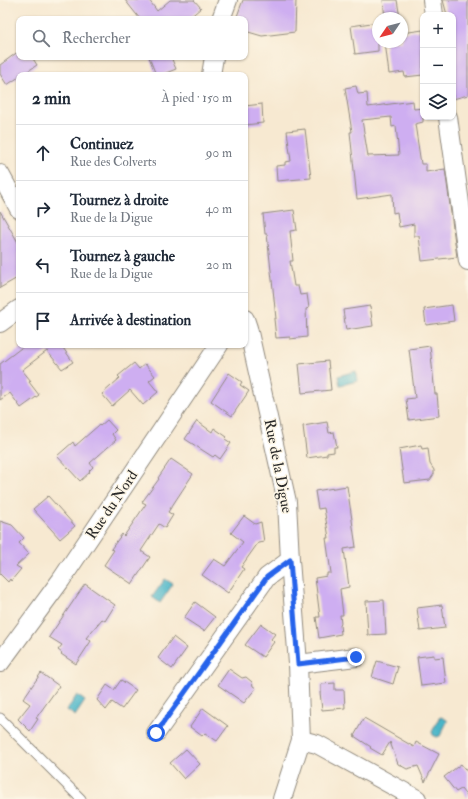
<!DOCTYPE html>
<html lang="fr">
<meta charset="utf-8">
<style>
:root{--surface:#fff;--page:#f2f2f3;--text:#1f2937;--muted:#747a83;--line:#e0e1e3}
body{margin:0;font-family:"IM FELL Double Pica",serif;background:var(--page);color:var(--text)}
.controls{position:absolute;right:12px;top:12px;display:grid;overflow:hidden;border-radius:8px;box-shadow:0 1px 3px #0004}
.controls button{width:36px;height:36px;display:grid;place-items:center;padding:0;border:0;border-bottom:1px solid var(--line);background:var(--surface);color:var(--text);font:20px sans-serif}
.compass{position:absolute;left:372px;top:12px;width:36px;height:36px;border-radius:50%;background:var(--surface);box-shadow:0 1px 3px #0004;rotate:235deg}
.stop{position:absolute;width:12px;height:12px;margin:-9px;border:3px solid #2563eb;border-radius:50%;background:#fff}
.stop.end{background:#2563eb;border-color:#fff;box-shadow:0 1px 4px #0008}
.list{margin:0;padding:0;list-style:none}
h2{display:flex;justify-content:space-between;align-items:center;height:52px;margin:0;padding:0 16px;font-size:17px}
h2 small{font-size:13px;font-weight:400;color:var(--muted)}
.list li{display:grid;grid-template-columns:26px 1fr auto;gap:12px;align-items:center;box-sizing:border-box;height:56px;padding:0 16px;border-top:1px solid var(--line)}
.list b{display:block;font-size:15px;white-space:nowrap}
.list p{margin:0;font-size:13px;white-space:nowrap;color:var(--muted)}
.list em{font-size:13px;font-style:normal;color:var(--muted)}
.icon{flex:none;width:22px;height:22px;fill:none;stroke:currentColor;stroke-width:2;stroke-linecap:round;stroke-linejoin:round}
.map{position:relative;flex:none;width:468px;height:799px;overflow:hidden}
.search{position:absolute;background:var(--surface);box-shadow:0 1px 3px #0004;left:16px;top:16px;width:232px;height:44px;display:flex;align-items:center;gap:10px;box-sizing:border-box;padding:0 14px;border-radius:8px;color:var(--muted);font-size:15px}
.panel{position:absolute;background:var(--surface);box-shadow:0 1px 3px #0004;left:16px;top:72px;width:232px;height:276px;border-radius:8px}
.map>svg:first-child{display:block}
.water{fill:#4ab5c8;stroke:#3a707a}
.building{fill:#ceaef1;fill-rule:evenodd}
.lines{fill:none;stroke-linecap:round;stroke-linejoin:round}
.service-casing{stroke:#918a7e;stroke-width:11}
.minor-casing{stroke:#918a7e;stroke-width:20}
.service{stroke:#fff;stroke-width:9}
.minor{stroke:#fff;stroke-width:18}
.route{stroke:#2563eb;stroke-width:5}
.labels{text-anchor:middle;dominant-baseline:central;stroke-width:3;stroke-linejoin:round;paint-order:stroke}
.street-label{font-size:15px;fill:#2b2b2b;stroke:#fcf5e5}
</style>
<div class="map">
<svg width="468" height="799" viewBox="0 0 468 799">
<rect width="100%" height="100%" fill="#fcf5e5"/>
<filter id="ink" filterUnits="userSpaceOnUse"><feTurbulence type="fractalNoise" baseFrequency=".025" numOctaves="2"/><feDisplacementMap in="SourceGraphic" scale="8" xChannelSelector="R" yChannelSelector="G"/><feConvolveMatrix kernelMatrix="1 2 1 2 8 2 1 2 1" color-interpolation-filters="sRGB"/></filter>
<filter id="wash" filterUnits="userSpaceOnUse"><feTurbulence type="fractalNoise" baseFrequency=".012" numOctaves="4" result="noise"/><feDisplacementMap in="SourceGraphic" scale="16" xChannelSelector="R" yChannelSelector="G"/><feGaussianBlur stdDeviation="0.9" result="paint"/><feColorMatrix in="noise" values="0 0 0 0 0 0 0 0 0 0 0 0 0 0 0 0 0 1.4 0 .05"/><feComposite in="paint" operator="in"/></filter>
<g filter="url(#wash)">
<rect width="100%" height="100%" fill="#f7e9d1"/>
<g class="water">
<path d="M356 371 358 381 340 385 338 376Z"/>
<path d="M165 579 173 584 160 603 152 597Z"/>
<path d="M77 695 85 701 75 716 67 710Z"/>
<path d="M441 717 447 720V722L440 736 437 737 433 735 432 732 439 718Z"/>
</g>
<g id="blocks">
<g class="building">
<path d="M125 0H149L157 11 170 0H194L201 8 188 19H140Z"/>
<path d="M243 0H296L295 32 262 36 245 31V19H236Z"/>
<path d="M383 0H397L400 18H385Z"/>
<path d="M443 0H468V95L453 99V15H447Z"/>
<path d="M378 22V51L355 54 351 26Z"/>
<path d="M423 30V75L405 77 404 72 389 74 385 42H402V33Z"/>
<path d="M19 51V57H32L37 65 22 75H19V77L7 85 0 74V65Z"/>
<path d="M149 57H171L176 69 161 75H156Z"/>
<path d="M356 86 358 94 367 93 368 107 413 101 414 109 423 108V122L415 124 421 164H426V172L445 169 457 257 422 261 419 236H414V224L399 227 397 212 393 213 392 194 357 199 350 132H352L345 88ZM391 117 392 127 396 126 399 155 368 156 362 120Z"/>
<path d="M262 104 263 123 245 125V106Z"/>
<path d="M305 129 311 178 277 181 276 166 285 165V162L291 161 287 131Z"/>
<path d="M294 210 297 230 290 231 293 261H290L294 286H298L300 295 307 294 309 308 306 309 307 337 290 339V337L276 338 274 319H276L273 289 267 234H265L263 214Z"/>
<path d="M0 211 19 244V277L0 288Z"/>
<path d="M452 305 454 321 426 325 424 309Z"/>
<path d="M370 306 373 326 346 330 343 310Z"/>
<path d="M25 345H61L73 362 62 369 47 351 22 370 31 381 29 382 39 395 21 408 10 393 0 400V364Z"/>
<path d="M430 346 435 394H437L439 416 409 420 406 399 415 398 409 349Z"/>
<path d="M328 361 331 390 302 393 299 364Z"/>
<path d="M134 363 139 369 145 364 155 376 149 381 158 392 143 405 130 390 112 406 102 394 120 378 118 376Z"/>
<path d="M229 373 242 382 240 385 249 391 232 416 211 401Z"/>
<path d="M107 420 116 430 112 434 116 440 90 463 93 467 89 471 90 472 80 481 57 456 73 442 75 446 99 425 100 426Z"/>
<path d="M197 421 212 432 214 428 227 437 225 439 231 443 220 459 215 455 213 457 185 439Z"/>
<path d="M327 422 329 433 334 432 337 447H334V452L327 453V455L307 458 303 426Z"/>
<path d="M421 445 422 449 428 448 430 464 434 470V474L430 480 404 483 399 449Z"/>
<path d="M171 459 193 474 168 512 173 515 165 528 159 524 141 551 150 557 132 584 104 565 114 550 111 549 122 534 124 536 146 504 142 502 159 479 158 478Z"/>
<path d="M347 486 356 547 344 549 349 587 340 589 343 615H340L341 624 340 625 341 634 319 638 316 617H320L315 578 327 576V573H331L326 538H329L324 508 318 509 315 491Z"/>
<path d="M48 496 75 526 60 539 33 509Z"/>
<path d="M244 516 255 524 261 522 264 542 258 543 241 567 244 569 228 593 202 575 214 559 225 566 243 542 231 533Z"/>
<path d="M0 521 12 525 24 538 19 543 29 554 16 566 21 569 11 581 10 579 8 582 0 574Z"/>
<path d="M85 584 115 605 105 621 102 619 86 638 91 641 76 664 61 654 62 653 58 650 62 645 49 637Z"/>
<path d="M384 600 386 634 368 635 366 601Z"/>
<path d="M195 602 215 617 204 631 184 618Z"/>
<path d="M442 605 445 628 420 631 417 608Z"/>
<path d="M261 624 275 634 271 639 274 642 263 657 245 645Z"/>
<path d="M173 637 187 648 172 669 158 658Z"/>
<path d="M434 655V658L443 657 446 683 421 686 417 657Z"/>
<path d="M377 661 398 667 393 684 372 677Z"/>
<path d="M229 669 242 678 246 677 252 682 253 686 256 688 244 703 218 685Z"/>
<path d="M41 673 59 686 36 718 38 719 30 731 18 719 30 704 23 699Z"/>
<path d="M121 680 136 690 122 709 112 702 106 710 97 700 107 685 114 690Z"/>
<path d="M335 683V690H344L345 708 322 710 320 692H321V684Z"/>
<path d="M203 708 228 726 217 741 205 733 202 736 190 727Z"/>
<path d="M364 718 414 747 416 742 439 754 425 782 418 766 407 769 398 764 390 742 382 755 370 748 371 747 354 736Z"/>
<path d="M186 749 200 764 184 779 170 763Z"/>
<path d="M461 764 468 773V798L461 789 456 792 444 777Z"/>
</g>
</g>
</g>
<g filter="url(#ink)">
<use href="#blocks" fill-opacity="0" stroke="#918a7e" stroke-width="1"/>
<g class="lines">
<defs>
<path id="service" d="M0 718 81 799"/>
<g id="minor">
<path d="M432 0 434 15"/>
<path d="M221 19 228 0"/>
<path d="M211 75 214 57"/>
<path d="M448 117 468 261"/>
<path d="M0 174 19 209"/>
<path d="M245 319 248 328 287 502 290 560 298 664 301 740 282 799"/>
<path d="M0 323 19 309"/>
<path d="M0 663 61 580 219 345"/>
<path d="M298 664 356 657"/>
<path d="M156 733 267 577 290 560"/>
<path d="M301 740 317 744 417 799"/>
</g>
</defs>
<use href="#service" class="service-casing"/>
<use href="#minor" class="minor-casing"/>
<use href="#service" class="service"/>
<use href="#minor" class="minor"/>
</g>
</g>
<g class="lines" filter="url(#ink)">
<path class="route" d="M156 733 267 577 290 560 298 664 356 657"/>
</g>
<g class="labels">
<g class="street-label">
<text transform="translate(278 466) rotate(79)">Rue de la Digue</text>
<text transform="translate(112 505) rotate(-56)">Rue du Nord</text>
</g>
</g>
</svg>
<div class="controls">
<button>+</button>
<button>−</button>
<button><svg class="icon" aria-label="layers" viewBox="0 0 24 24"><path d="M12 4l9 5-9 5-9-5zM3 14l9 5 9-5"/></svg></button>
</div>
<svg class="compass" viewBox="-18 -18 36 36"><path d="M0-13l5 13h-10z" fill="#e53935"/><path d="M0 13l5-13h-10z" fill="#747a83"/></svg>
<div class="stop" style="left:156px;top:733px"></div>
<div class="stop end" style="left:356px;top:657px"></div>
<div class="search"><svg class="icon" aria-label="search" viewBox="0 0 24 24"><circle cx="10" cy="10" r="6"/><path d="M15 15l6 6"/></svg>Rechercher</div>
<section class="panel">
<h2>2 min<small>À pied · 150 m</small></h2>
<ul class="list">
<li><svg class="icon" aria-label="ahead" viewBox="0 0 24 24"><path d="M12 20V5M6 11l6-6 6 6"/></svg><div><b>Continuez</b><p>Rue des Colverts</p></div><em>90 m</em></li>
<li><svg class="icon" aria-label="right" viewBox="0 0 24 24"><path d="M7 20v-9h11M14 6l5 5-5 5"/></svg><div><b>Tournez à droite</b><p>Rue de la Digue</p></div><em>40 m</em></li>
<li><svg class="icon" aria-label="left" viewBox="0 0 24 24"><path d="M17 20v-9H6M10 6l-5 5 5 5"/></svg><div><b>Tournez à gauche</b><p>Rue de la Digue</p></div><em>20 m</em></li>
<li><svg class="icon" aria-label="arrive" viewBox="0 0 24 24"><path d="M6 21V4h12l-3 4 3 4H6"/></svg><div><b>Arrivée à destination</b></div></li>
</ul>
</section>
</div>
